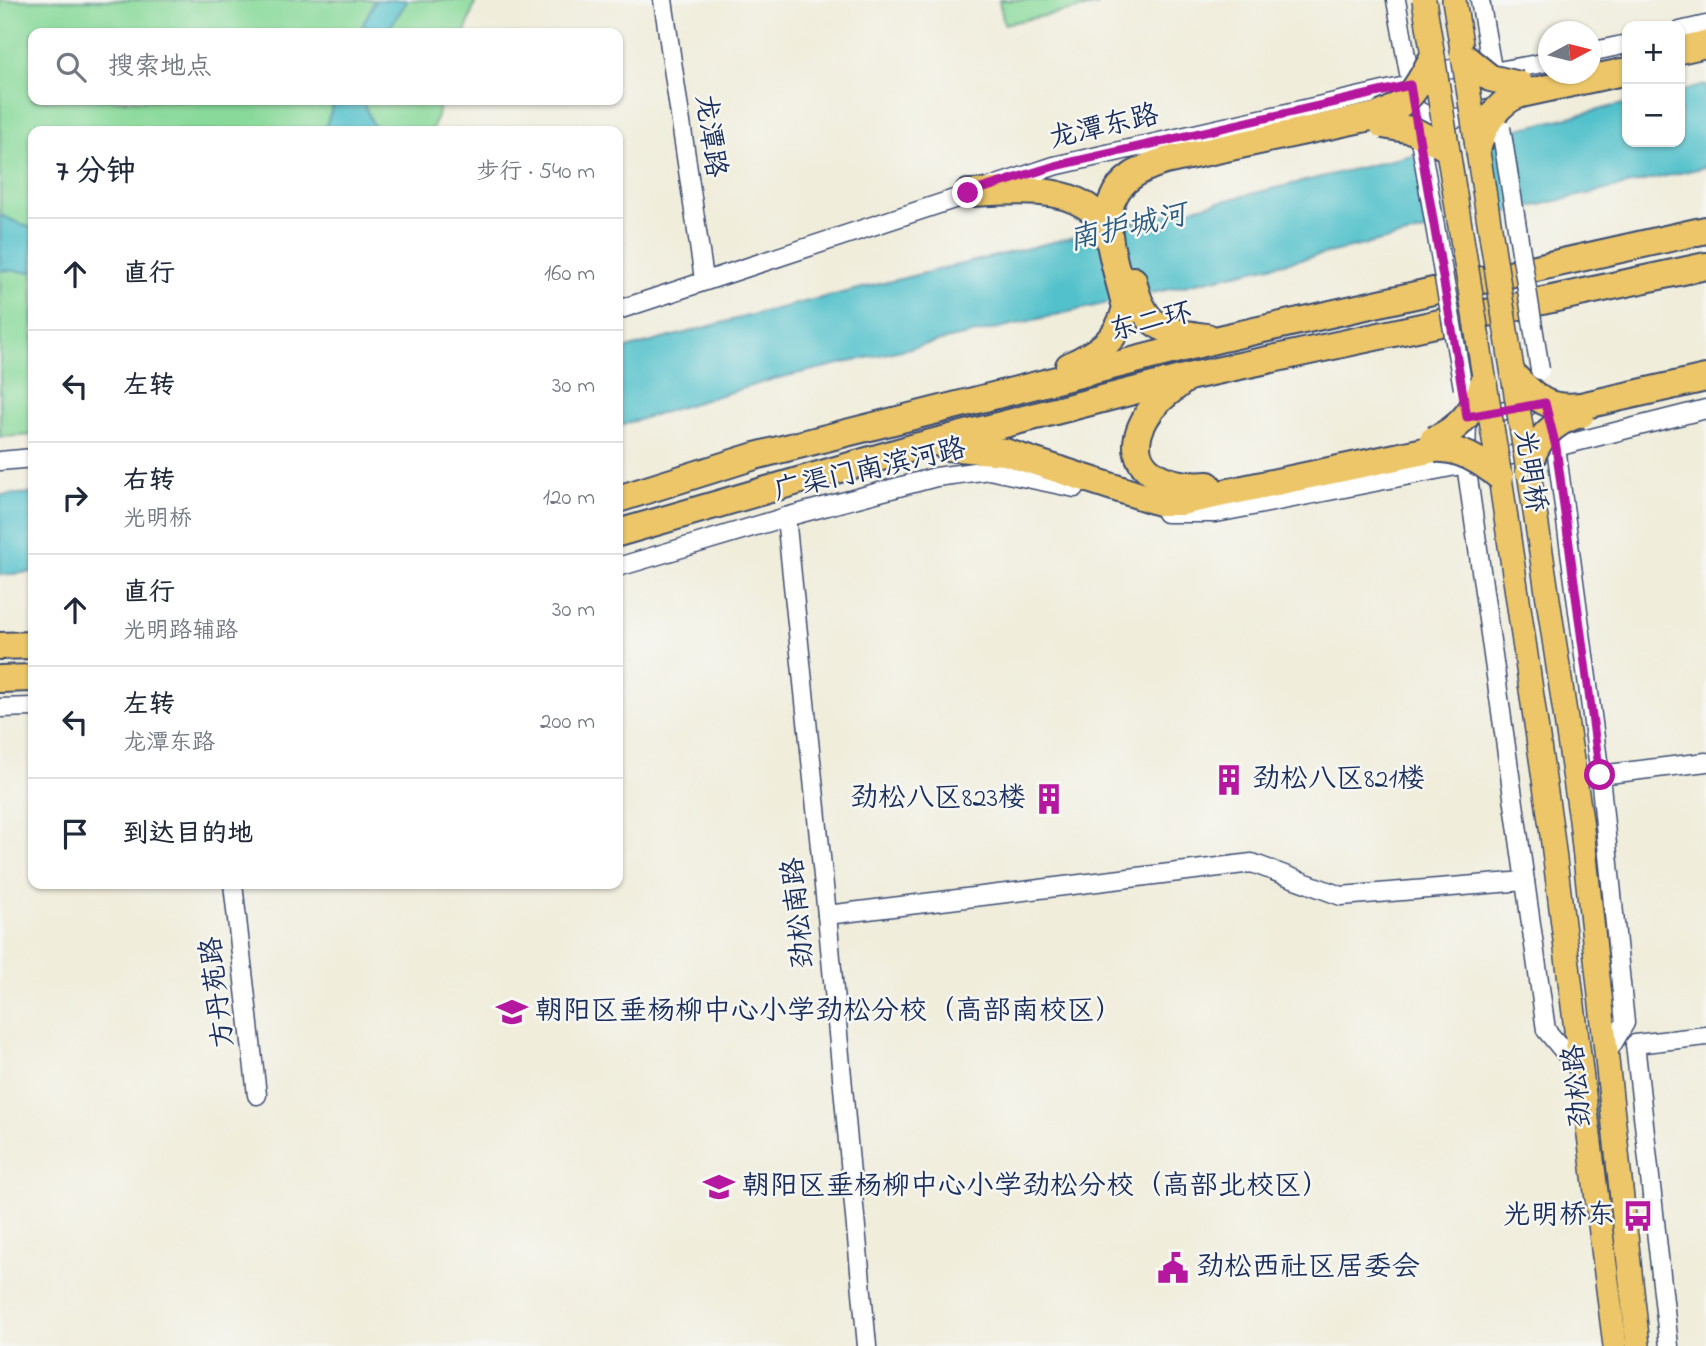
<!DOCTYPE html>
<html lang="zh">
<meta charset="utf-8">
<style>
:root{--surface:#fff;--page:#f2f2f3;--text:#1f2937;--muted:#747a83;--line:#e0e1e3}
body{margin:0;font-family:"Indie Flower","LXGW WenKai TC",sans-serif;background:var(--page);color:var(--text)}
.controls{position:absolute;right:21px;top:21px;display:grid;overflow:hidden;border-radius:14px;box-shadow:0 2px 5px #0004}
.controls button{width:63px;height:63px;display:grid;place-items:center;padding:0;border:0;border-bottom:2px solid var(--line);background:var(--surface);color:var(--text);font:35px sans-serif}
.compass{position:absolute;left:1538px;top:21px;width:63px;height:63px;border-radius:50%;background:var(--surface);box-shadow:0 2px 5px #0004;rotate:83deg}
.stop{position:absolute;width:21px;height:21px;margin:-16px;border:5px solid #b5179e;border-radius:50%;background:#fff}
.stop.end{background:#b5179e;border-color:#fff;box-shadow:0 2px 7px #0008}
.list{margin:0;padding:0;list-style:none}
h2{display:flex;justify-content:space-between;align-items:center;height:91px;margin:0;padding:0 28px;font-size:30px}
h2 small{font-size:23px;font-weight:400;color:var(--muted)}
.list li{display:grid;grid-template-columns:46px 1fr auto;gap:21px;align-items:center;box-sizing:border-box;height:112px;padding:0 28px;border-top:2px solid var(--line)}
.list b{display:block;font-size:26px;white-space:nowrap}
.list p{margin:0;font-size:23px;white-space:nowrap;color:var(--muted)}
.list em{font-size:23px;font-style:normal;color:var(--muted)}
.icon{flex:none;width:38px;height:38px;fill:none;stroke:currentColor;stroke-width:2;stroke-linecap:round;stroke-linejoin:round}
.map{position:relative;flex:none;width:1706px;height:1346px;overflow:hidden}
.search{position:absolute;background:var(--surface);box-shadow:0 2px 5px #0004;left:28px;top:28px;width:595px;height:77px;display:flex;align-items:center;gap:18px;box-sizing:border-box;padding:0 24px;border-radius:14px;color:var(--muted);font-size:26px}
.panel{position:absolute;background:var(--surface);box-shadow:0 2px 5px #0004;left:28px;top:126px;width:595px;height:763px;border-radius:14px}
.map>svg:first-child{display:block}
.green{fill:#88d99a;stroke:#52847c;stroke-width:2}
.water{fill:#53c1cb;stroke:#377894;stroke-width:2}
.pier{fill:#f0eddb}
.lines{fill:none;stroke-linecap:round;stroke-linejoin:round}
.minor-casing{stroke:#3b4c71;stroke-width:21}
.major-casing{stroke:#3b4c71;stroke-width:26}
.highway-casing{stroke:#3b4c71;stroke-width:30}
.minor{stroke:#fff;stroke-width:18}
.major{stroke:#ecc669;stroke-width:23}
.highway{stroke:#ecc669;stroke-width:26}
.minor-bridge-casing{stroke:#3b4c71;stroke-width:21;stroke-linecap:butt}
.major-bridge-casing{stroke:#3b4c71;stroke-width:26;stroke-linecap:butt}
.highway-bridge-casing{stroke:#3b4c71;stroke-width:30;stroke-linecap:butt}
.minor-bridge{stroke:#fff;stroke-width:18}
.major-bridge{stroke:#ecc669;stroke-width:23}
.highway-bridge{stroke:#ecc669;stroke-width:26}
.route{stroke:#b5179e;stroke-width:9}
.labels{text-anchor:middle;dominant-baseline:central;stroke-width:5;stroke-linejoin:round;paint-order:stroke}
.street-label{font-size:28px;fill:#1b2f5e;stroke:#f6f6f2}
.poi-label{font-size:28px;fill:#1b2f5e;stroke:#f6f6f2;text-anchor:start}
.water-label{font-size:30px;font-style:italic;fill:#2c5b7f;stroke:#f6f6f2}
</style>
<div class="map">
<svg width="1706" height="1346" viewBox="0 0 1706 1346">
<rect width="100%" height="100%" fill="#f6f6f2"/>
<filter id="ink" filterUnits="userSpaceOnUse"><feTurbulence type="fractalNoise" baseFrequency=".0143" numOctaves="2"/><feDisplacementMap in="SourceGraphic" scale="14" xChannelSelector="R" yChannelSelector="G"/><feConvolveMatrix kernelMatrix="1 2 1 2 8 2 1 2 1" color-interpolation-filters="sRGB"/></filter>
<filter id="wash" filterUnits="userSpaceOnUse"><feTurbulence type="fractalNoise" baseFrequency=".00686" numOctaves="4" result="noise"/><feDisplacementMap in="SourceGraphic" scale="28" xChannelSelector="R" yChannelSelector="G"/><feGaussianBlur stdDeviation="1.57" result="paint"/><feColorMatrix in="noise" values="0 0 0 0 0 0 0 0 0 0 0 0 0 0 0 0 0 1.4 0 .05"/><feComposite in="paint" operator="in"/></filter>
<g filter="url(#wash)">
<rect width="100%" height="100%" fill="#f0eddb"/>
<g class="green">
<path d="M0 0H476L465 33H33V100H442L432 131H33V435L0 437Z"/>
<path d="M999 0H1097L1098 5 1004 24Z"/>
</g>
<g class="water">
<path d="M375 0H408L386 33H359Z"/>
<path d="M1706 85V167L774 379 618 426V351L751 315 1627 103V142H1680V91Z"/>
<path d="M335 100H362L376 131H324Z"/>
<path d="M0 215 33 229V272L0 270Z"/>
<path d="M33 493V572L0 575V495Z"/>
</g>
<path class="pier" d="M1488 134V154L1499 218 1445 230 1430 147Z"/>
</g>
<g filter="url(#ink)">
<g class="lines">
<defs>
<g id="minor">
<path d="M663 0 704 279"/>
<path d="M1396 0 1421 141"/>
<path d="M1480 0 1494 80"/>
<path d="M1680 31 1706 25"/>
<path d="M1590 52 1627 44"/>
<path d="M1414 109C1441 123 1457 121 1483 109"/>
<path d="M618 310 1054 166 1410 85 1421 74 1458 68 1480 66 1493 72 1548 62"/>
<path d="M1528 406 1467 417 1466 464 1537 450"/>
<path d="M0 461 33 458"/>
<path d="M1166 513H1216L1466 464 1546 1030 1581 1072"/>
<path d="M786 517 827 915 867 1346"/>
<path d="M618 567 786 517 936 477 989 470 1075 488"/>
<path d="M0 708 33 707"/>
<path d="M1600 775 1706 762"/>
<path d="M233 884 257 1095"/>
<path d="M827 915 1252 863 1341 896 1525 881"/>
<path d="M1606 1055 1625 1023 1600 775 1556 447 1706 409"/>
<path d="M1669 1346 1635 1044 1706 1036"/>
</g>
<g id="major">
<path d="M1454 0 1463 56"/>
<path d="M1529 472 1581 820 1638 1346"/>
<path d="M1500 477 1551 827 1615 1346"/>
</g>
<g id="highway">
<path d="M1680 50 1706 44"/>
<path d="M1521 94 1627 71"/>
<path d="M968 193C1005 192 1054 185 1086 206 1094 211 1100 218 1107 224"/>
<path d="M1133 280C1143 328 1162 331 1207 337"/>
<path d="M1069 366C1099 352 1117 341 1126 308 1111 244 1081 185 1165 161L1380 115"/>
<path d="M1183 381C1169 392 1154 402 1145 419 1117 469 1168 489 1208 485"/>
<path d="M1581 406 1706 378"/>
<path d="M946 447 1005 452 1159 502H1181L1434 449"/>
<path d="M618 499 755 456 1223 338 1706 230"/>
<path d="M618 533 919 446 1188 377 1706 266"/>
<path d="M0 646 33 645"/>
<path d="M0 679 33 678"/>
</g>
</defs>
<use href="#minor" class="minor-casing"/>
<use href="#major" class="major-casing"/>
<use href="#highway" class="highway-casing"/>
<use href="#minor" class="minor"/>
<use href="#major" class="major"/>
<use href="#highway" class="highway"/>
<defs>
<g id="minor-bridge">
<path d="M1501 128 1540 370"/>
<path d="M1421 145 1463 388"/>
</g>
<g id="major-bridge">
<path d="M1424 0 1500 477"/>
<path d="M1463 56 1528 471"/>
</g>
<g id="highway-bridge">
<path d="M1463 56 1490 78 1520 85"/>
<path d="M1380 115C1409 105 1419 84 1432 59"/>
<path d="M1383 125 1412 130 1445 147"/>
<path d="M1478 147C1483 126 1498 101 1521 94"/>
<path d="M1514 376C1537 399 1547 410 1581 406"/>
<path d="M1433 440C1460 429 1476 409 1484 381"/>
<path d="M1434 449C1459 447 1481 461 1500 477"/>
<path d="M1529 472C1531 443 1553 421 1581 414"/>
</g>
</defs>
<use href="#minor-bridge" class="minor-bridge-casing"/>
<use href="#major-bridge" class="major-bridge-casing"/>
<use href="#highway-bridge" class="highway-bridge-casing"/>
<use href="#minor-bridge" class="minor-bridge"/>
<use href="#major-bridge" class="major-bridge"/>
<use href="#highway-bridge" class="highway-bridge"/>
</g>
</g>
<g class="lines" filter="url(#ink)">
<path class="route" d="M968 193 1055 166 1410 85 1467 417 1545 403 1556 447 1600 775"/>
</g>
<defs>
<symbol id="building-bare" viewBox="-9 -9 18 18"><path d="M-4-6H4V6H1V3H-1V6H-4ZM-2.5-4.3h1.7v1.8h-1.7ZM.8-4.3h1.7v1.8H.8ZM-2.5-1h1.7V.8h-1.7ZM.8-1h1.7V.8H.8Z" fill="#b5179e" stroke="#f6f6f2" stroke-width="2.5" paint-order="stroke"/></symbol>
<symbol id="school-bare" viewBox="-9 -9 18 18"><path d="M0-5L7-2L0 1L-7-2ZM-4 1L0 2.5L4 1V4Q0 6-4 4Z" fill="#b5179e" stroke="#f6f6f2" stroke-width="2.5" paint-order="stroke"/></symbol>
<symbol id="bus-bare" viewBox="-9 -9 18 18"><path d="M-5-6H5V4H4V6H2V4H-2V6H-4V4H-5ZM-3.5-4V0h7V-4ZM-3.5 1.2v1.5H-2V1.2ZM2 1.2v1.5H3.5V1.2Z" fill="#b5179e" stroke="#f6f6f2" stroke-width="2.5" paint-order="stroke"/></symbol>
<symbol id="civic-bare" viewBox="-9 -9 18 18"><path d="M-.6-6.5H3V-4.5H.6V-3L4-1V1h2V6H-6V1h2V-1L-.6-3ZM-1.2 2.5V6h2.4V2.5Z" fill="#b5179e" stroke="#f6f6f2" stroke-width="2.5" paint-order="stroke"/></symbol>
</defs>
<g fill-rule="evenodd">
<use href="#building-bare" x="1207" y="758" width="44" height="44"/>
<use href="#building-bare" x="1027" y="777" width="44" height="44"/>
<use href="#school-bare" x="490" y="990" width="44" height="44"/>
<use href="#school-bare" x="697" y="1165" width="44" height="44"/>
<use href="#bus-bare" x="1616" y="1194" width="44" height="44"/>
<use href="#civic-bare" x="1151" y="1246" width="44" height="44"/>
</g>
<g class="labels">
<g class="street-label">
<text transform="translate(1104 128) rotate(-13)">龙潭东路</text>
<text transform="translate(709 136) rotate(82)">龙潭路</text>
<text transform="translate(1151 323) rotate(-14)">东二环</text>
<text transform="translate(870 471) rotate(-13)">广渠门南滨河路</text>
<text transform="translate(1529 471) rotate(81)">光明桥</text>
<text transform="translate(800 913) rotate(-96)">劲松南路</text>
<text transform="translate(219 992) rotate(-97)">方丹苑路</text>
<text transform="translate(1579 1086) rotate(-96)">劲松路</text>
</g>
<g class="poi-label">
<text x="1252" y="780">劲松八区821楼</text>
<text x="1026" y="799" text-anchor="end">劲松八区823楼</text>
<text x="535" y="1012">朝阳区垂杨柳中心小学劲松分校（高部南校区）</text>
<text x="742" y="1187">朝阳区垂杨柳中心小学劲松分校（高部北校区）</text>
<text x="1615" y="1216" text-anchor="end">光明桥东</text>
<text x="1196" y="1268">劲松西社区居委会</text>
</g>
<g class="water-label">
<text transform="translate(1128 229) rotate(-13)">南护城河</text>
</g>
</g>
</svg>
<div class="controls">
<button>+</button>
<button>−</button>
</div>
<svg class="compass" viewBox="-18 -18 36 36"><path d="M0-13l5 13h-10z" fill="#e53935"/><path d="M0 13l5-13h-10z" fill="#747a83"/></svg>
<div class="stop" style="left:1600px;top:775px"></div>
<div class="stop end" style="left:968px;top:193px"></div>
<div class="search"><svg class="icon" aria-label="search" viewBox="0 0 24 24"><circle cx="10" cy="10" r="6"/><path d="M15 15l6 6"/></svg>搜索地点</div>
<section class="panel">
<h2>7 分钟<small>步行 · 540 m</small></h2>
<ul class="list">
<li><svg class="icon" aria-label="ahead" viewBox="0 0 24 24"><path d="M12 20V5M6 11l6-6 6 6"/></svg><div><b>直行</b></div><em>160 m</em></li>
<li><svg class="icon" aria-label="left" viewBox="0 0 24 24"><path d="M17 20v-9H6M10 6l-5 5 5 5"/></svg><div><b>左转</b></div><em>30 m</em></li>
<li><svg class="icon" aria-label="right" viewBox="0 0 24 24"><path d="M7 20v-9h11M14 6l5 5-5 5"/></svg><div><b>右转</b><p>光明桥</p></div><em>120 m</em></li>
<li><svg class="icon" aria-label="ahead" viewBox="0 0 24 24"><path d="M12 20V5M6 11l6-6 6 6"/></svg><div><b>直行</b><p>光明路辅路</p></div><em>30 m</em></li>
<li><svg class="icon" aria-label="left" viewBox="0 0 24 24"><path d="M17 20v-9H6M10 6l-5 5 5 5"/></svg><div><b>左转</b><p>龙潭东路</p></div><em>200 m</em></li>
<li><svg class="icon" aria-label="arrive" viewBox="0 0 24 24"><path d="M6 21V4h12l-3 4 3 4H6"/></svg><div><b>到达目的地</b></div></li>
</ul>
</section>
</div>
